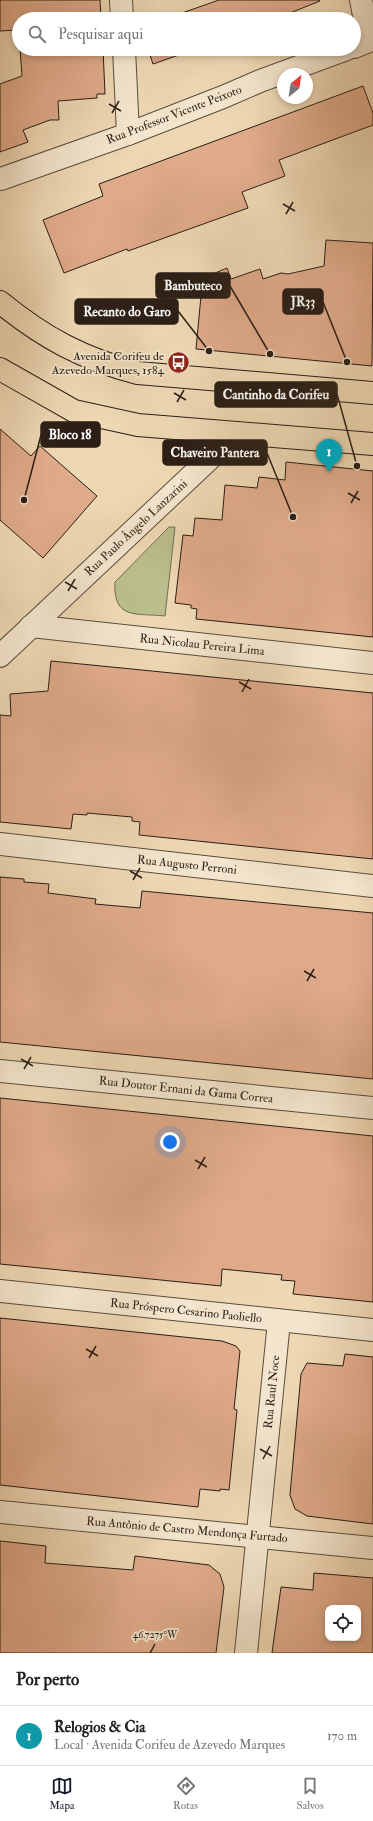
<!DOCTYPE html>
<html lang="pt">
<meta charset="utf-8">
<style>
:root{--surface:#fff;--page:#f6f6f6;--text:#202124;--muted:#757577;--line:#e0e0e0;--accent:#111827}
body{margin:0;font-family:"IM FELL Double Pica",serif;background:var(--page);color:var(--text)}
.controls{position:absolute;right:12px;bottom:12px;display:grid;overflow:hidden;border-radius:8px;box-shadow:0 2px 6px #0003}
.controls button{width:36px;height:36px;display:grid;place-items:center;padding:0;border:0;border-bottom:1px solid var(--line);background:var(--surface);color:var(--text);font:20px sans-serif}
.compass{position:absolute;left:277px;top:68px;width:36px;height:36px;border-radius:50%;background:var(--surface);box-shadow:0 2px 6px #0003;rotate:30deg}
.you{position:absolute;left:170px;top:1142px;width:14px;height:14px;margin:-10px;border:3px solid #fff;border-radius:50%;background:#1a73e8;box-shadow:0 0 0 6px #1a73e833}
.badge{display:grid;place-items:center;width:26px;height:26px;border-radius:50%;background:var(--accent);color:#fff;font-size:13px;font-weight:700}
.pin{position:absolute;translate:-50% -33px;filter:drop-shadow(0 1px 2px #0008)}
.pin::after{content:'';position:absolute;top:21px;width:14px;height:12px;background:inherit;clip-path:polygon(0 0,100% 0,50% 100%)}
.list{margin:0;padding:0;list-style:none}
h2{display:flex;justify-content:space-between;align-items:center;height:52px;margin:0;padding:0 16px;font-size:17px}
h2 small{font-size:13px;font-weight:400;color:var(--muted)}
.list li{display:grid;grid-template-columns:26px 1fr auto;gap:12px;align-items:center;box-sizing:border-box;height:60px;padding:0 16px;border-top:1px solid var(--line)}
.list b{display:block;font-size:15px;white-space:nowrap}
.list p{margin:0;font-size:13px;white-space:nowrap;color:var(--muted)}
.list em{font-size:13px;font-style:normal;color:var(--muted)}
.icon{flex:none;width:22px;height:22px;fill:none;stroke:currentColor;stroke-width:2;stroke-linecap:round;stroke-linejoin:round}
.map{position:relative;flex:none;width:373px;height:1653px;overflow:hidden}
.search{position:absolute;background:var(--surface);box-shadow:0 2px 6px #0003;left:12px;right:12px;top:12px;height:44px;display:flex;align-items:center;gap:10px;box-sizing:border-box;padding:0 14px;border-radius:22px;color:var(--muted);font-size:15px}
.sheet{height:112px;background:var(--surface)}
nav{display:flex;justify-content:space-around;align-items:center;box-sizing:border-box;height:56px;border-top:1px solid var(--line);background:var(--surface);font-size:11px;color:var(--muted)}
nav a{display:grid;justify-items:center;gap:2px}
nav .on{color:var(--accent)}
.map>svg:first-child{display:block}
.green{fill:#babe8c;stroke:#726e51}
.building{fill:#e0ab8b;stroke:#2a1e16;fill-rule:evenodd}
.lines{fill:none;stroke-linecap:round;stroke-linejoin:round}
.minor-casing{stroke:#5b4c3e;stroke-width:24}
.major-casing{stroke:#2a1e16;stroke-width:24}
.minor{stroke:#f4e6ce;stroke-width:22}
.major{stroke:#eed8b4;stroke-width:22}
.ticks{fill:none;stroke:#2a1e16;stroke-width:1.5}
.labels{text-anchor:middle;dominant-baseline:central;stroke-width:3.5;stroke-linejoin:round;paint-order:stroke}
.street-label{font-size:12px;fill:#2a1e16;stroke:#f4e6ce}
.poi-label{font-size:12px;fill:#2a1e16;stroke:#f4e6ce;text-anchor:end}
.ticks-label{font-size:10px;text-anchor:middle;fill:#2a1e16;stroke:#f4e6ce;stroke-width:3.5;stroke-linejoin:round;paint-order:stroke}
.leader{fill:none;stroke:#2a1e16;stroke-width:1.5}
.callout-dot{fill:#2a1e16;stroke:#f4e6ce;stroke-width:1.5}
.callout{fill:#2a1e16;stroke:#2a1e16;stroke-width:1.5}
.callout-label{font-size:13px;text-anchor:middle;font-weight:bold;fill:#fff}
</style>
<div class="map">
<svg width="373" height="1653" viewBox="0 0 373 1653">
<rect width="100%" height="100%" fill="#eed8b4"/>
<filter id="stains"><feTurbulence type="fractalNoise" baseFrequency=".005" numOctaves="4"/><feColorMatrix values="0 0 0 0 .2 0 0 0 0 .09 0 0 0 0 .02 0 0 0 .5 -.17"/></filter>
<radialGradient id="worn" r=".72"><stop offset=".6" stop-color="#630" stop-opacity="0"/><stop offset="1" stop-color="#630" stop-opacity=".3"/></radialGradient>
<path class="green" d="M169 527H175L165 616C136 613 113 620 115 582Z"/>
<g class="building">
<path d="M0 0H100L101 19H19V33V30L0 31Z"/>
<path d="M219 0H319L320 1 275 19H165Z"/>
<path d="M20 49H103L105 94H97V98L58 101 59 120H50L23 130 28 142 0 152V84L22 76Z"/>
<path d="M148 49H196L153 64Z"/>
<path d="M363 86 373 113V125L279 160 285 176 242 192 248 208 128 251 127 249 64 273 43 220 103 196 99 184Z"/>
<path d="M326 240 373 243 372 366 196 349 201 296 196 281 227 268 231 279 260 269 263 279 281 273 288 274 324 266Z"/>
<path d="M0 429 31 456 40 446 97 496 43 558 0 520Z"/>
<path d="M286 462 373 471V637L196 619 197 609 191 608V605L175 603 183 535 193 536 195 518 222 520 225 485 257 488 259 477 285 480Z"/>
<path d="M51 661 373 693V859L139 835 140 822 132 821V817L87 813V815L73 814 71 829 0 822V715L11 716 10 694 48 691Z"/>
<path d="M0 877 24 879V882L49 884 48 893 96 899 95 904 140 908 142 891 373 913V1079L0 1042Z"/>
<path d="M0 1098 373 1136V1302L293 1294 295 1281 281 1280 282 1275 222 1269 221 1286 0 1264Z"/>
<path d="M0 1318 222 1341 236 1346 240 1351 234 1409 237 1410 229 1490 220 1489V1491L200 1489 198 1507 0 1485Z"/>
<path d="M345 1354 373 1357V1524L307 1516 295 1509 290 1495 301 1374 307 1363 343 1366Z"/>
<path d="M0 1541 46 1546 45 1563 133 1570 135 1556 209 1565 220 1574 224 1587 216 1653H0Z"/>
<path d="M314 1573 373 1578V1653H272L281 1587 313 1590ZM328 1608H358V1638H328Z"/>
</g>
<g class="lines">
<defs>
<g id="minor">
<path d="M121 0 122 19"/>
<path d="M354 47 369 41 361 0"/>
<path d="M124 49 128 134"/>
<path d="M1 179 128 134 223 97 260 81 347 49"/>
<path d="M31 626 373 663"/>
<path d="M0 656 237 433"/>
<path d="M0 844 373 886"/>
<path d="M0 1071 373 1108"/>
<path d="M0 1291 373 1330"/>
<path d="M0 1512 373 1548"/>
<path d="M246 1653 279 1321"/>
</g>
<g id="major">
<path d="M0 302C44 338 83 359 138 373L373 393"/>
<path d="M0 369 74 411 138 425 373 444"/>
</g>
</defs>
<use href="#minor" class="minor-casing"/>
<use href="#major" class="major-casing"/>
<use href="#minor" class="minor"/>
<use href="#major" class="major"/>
</g>
<path class="ticks" d="M109 104 121 111M112 113 119 101M283 204 295 211M286 214 293 202M174 393 186 400M177 402 184 390M348 493 360 500M351 503 358 491M65 582 77 589M68 591 75 579M239 682 251 689M242 692 249 679M130 871 142 878M133 880 140 868M304 971 316 978M307 981 314 969M21 1059 33 1066M24 1069 31 1057M195 1160 207 1167M198 1169 205 1157M86 1349 98 1356M89 1358 96 1346M260 1449 272 1456M263 1459 270 1446M150 1653 155 1644"/>
<defs>
<symbol id="bus-disc" viewBox="-11 -11 22 22"><circle r="9.5" fill="#8f2418" stroke="#f4e6ce"/><path d="M-5-6H5V4H4V6H2V4H-2V6H-4V4H-5ZM-3.5-4V0h7V-4ZM-3.5 1.2v1.5H-2V1.2ZM2 1.2v1.5H3.5V1.2Z" fill="#fff"/></symbol>
</defs>
<g fill-rule="evenodd">
<use href="#bus-disc" x="166" y="350" width="25" height="25"/>
</g>
<g class="labels">
<g class="street-label">
<text transform="translate(174 115) rotate(-21)">Rua Professor Vicente Peixoto</text>
<text transform="translate(136 528) rotate(-43)">Rua Paulo Ângelo Lanzarini</text>
<text transform="translate(202 645) rotate(6)">Rua Nicolau Pereira Lima</text>
<text transform="translate(187 865) rotate(6)">Rua Augusto Perroni</text>
<text transform="translate(186 1090) rotate(6)">Rua Doutor Ernani da Gama Correa</text>
<text transform="translate(186 1311) rotate(6)">Rua Próspero Cesarino Paoliello</text>
<text transform="translate(272 1392) rotate(-84)">Rua Raul Noce</text>
<text transform="translate(187 1530) rotate(5)">Rua Antônio de Castro Mendonça Furtado</text>
</g>
<g class="poi-label">
<text x="164" y="356">Avenida Corifeu de<tspan x="164" dy="14">Azevedo Marques, 1584</tspan></text>
</g>
</g>
<g class="ticks-label">
<text x="155" y="1638">46.7275°W</text>
</g>
<path class="leader" d="M270 354L230 286M347 362L323 302M209 351L178 311M357 466L337 394M24 500L41 435M293 517L267 453"/>
<g class="callout-dot">
<circle cx="270" cy="354" r="4"/>
<circle cx="347" cy="362" r="4"/>
<circle cx="209" cy="351" r="4"/>
<circle cx="357" cy="466" r="4"/>
<circle cx="24" cy="500" r="4"/>
<circle cx="293" cy="517" r="4"/>
</g>
<g class="callout">
<rect x="156" y="273" width="74" height="25" rx="4"/>
<rect x="283" y="289" width="40" height="25" rx="4"/>
<rect x="75" y="299" width="103" height="25" rx="4"/>
<rect x="215" y="382" width="122" height="25" rx="4"/>
<rect x="41" y="422" width="59" height="25" rx="4"/>
<rect x="163" y="440" width="104" height="25" rx="4"/>
</g>
<g class="callout-label">
<text x="193" y="290">Bambuteco</text>
<text x="303" y="306">JR33</text>
<text x="127" y="316">Recanto do Garo</text>
<text x="276" y="399">Cantinho da Corifeu</text>
<text x="70" y="439">Bloco 18</text>
<text x="215" y="457">Chaveiro Pantera</text>
</g>
<rect width="100%" height="100%" filter="url(#stains)"/>
<rect width="100%" height="100%" fill="url(#worn)"/>
</svg>
<div class="controls">
<button><svg class="icon" aria-label="locate" viewBox="0 0 24 24"><circle cx="12" cy="12" r="6"/><path d="M12 2v4M12 18v4M2 12h4M18 12h4"/></svg></button>
</div>
<svg class="compass" viewBox="-18 -18 36 36"><path d="M0-13l5 13h-10z" fill="#e53935"/><path d="M0 13l5-13h-10z" fill="#757577"/></svg>
<div class="you"></div>
<div class="pin badge" style="left:329px;top:472px;background:#0f9aa8">1</div>
<div class="search"><svg class="icon" aria-label="search" viewBox="0 0 24 24"><circle cx="10" cy="10" r="6"/><path d="M15 15l6 6"/></svg>Pesquisar aqui</div>
</div>
<section class="sheet">
<h2>Por perto<small></small></h2>
<ul class="list">
<li><span class="badge" style="background:#0f9aa8">1</span><div><b>Relogios &amp; Cia</b><p>Local · Avenida Corifeu de Azevedo Marques</p></div><em>170 m</em></li>
</ul>
</section>
<nav>
<a class="on"><svg class="icon" aria-label="map" viewBox="0 0 24 24"><path d="M3 6l6-2 6 2 6-2v14l-6 2-6-2-6 2zM9 4v14M15 6v14"/></svg>Mapa</a>
<a><svg class="icon" aria-label="directions" viewBox="0 0 24 24"><path d="M12 3l9 9-9 9-9-9zM9 14v-3h6M13 9l2 2-2 2"/></svg>Rotas</a>
<a><svg class="icon" aria-label="saved" viewBox="0 0 24 24"><path d="M7 4h10v16l-5-4-5 4z"/></svg>Salvos</a>
</nav>
